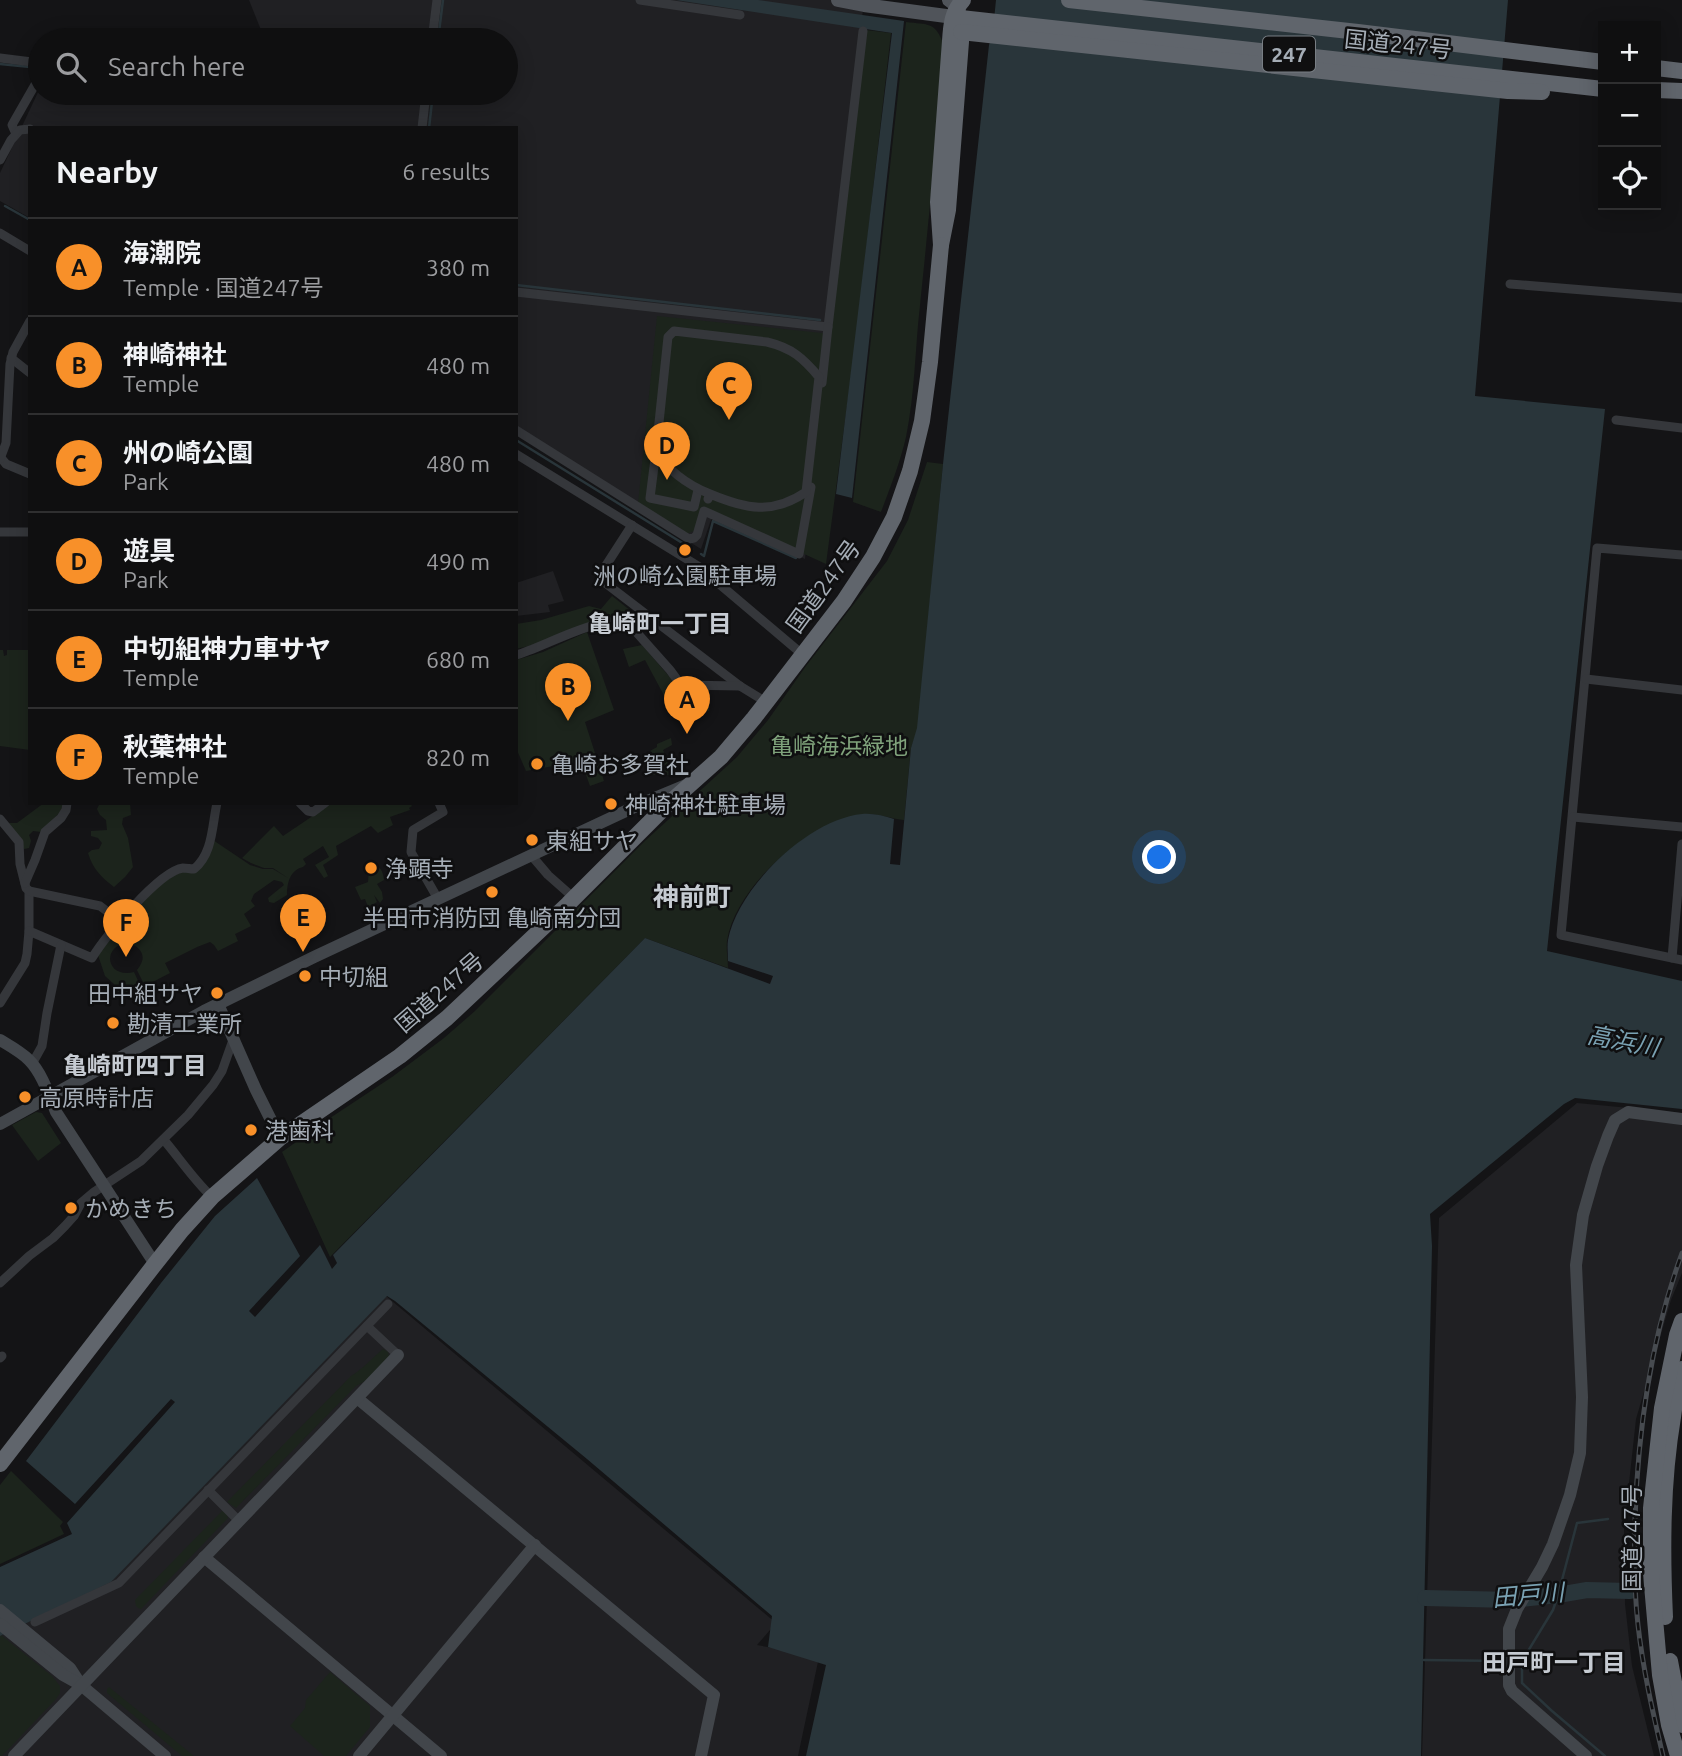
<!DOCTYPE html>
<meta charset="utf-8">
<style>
:root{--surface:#0f0f10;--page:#1d1d1e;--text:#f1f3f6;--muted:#9b9c9f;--line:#2f2f30;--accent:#f89029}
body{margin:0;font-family:Ubuntu,"Noto Sans JP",sans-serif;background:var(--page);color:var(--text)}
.controls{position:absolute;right:21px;top:21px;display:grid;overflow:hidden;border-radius:0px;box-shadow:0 4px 18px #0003}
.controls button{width:63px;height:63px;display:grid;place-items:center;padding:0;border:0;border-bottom:2px solid var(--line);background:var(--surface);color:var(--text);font:35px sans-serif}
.you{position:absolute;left:1160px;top:858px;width:24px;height:24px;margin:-18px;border:5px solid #fff;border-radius:50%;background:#1a73e8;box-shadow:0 0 0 10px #1a73e833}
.badge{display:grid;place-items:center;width:46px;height:46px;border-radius:50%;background:var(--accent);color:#111;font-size:23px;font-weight:700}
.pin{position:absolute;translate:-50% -58px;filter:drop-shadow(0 2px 4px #0008)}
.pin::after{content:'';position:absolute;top:37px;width:24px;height:21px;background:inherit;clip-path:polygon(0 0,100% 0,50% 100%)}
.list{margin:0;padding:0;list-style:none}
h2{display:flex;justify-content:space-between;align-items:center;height:91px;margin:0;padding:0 28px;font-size:30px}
h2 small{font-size:23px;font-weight:400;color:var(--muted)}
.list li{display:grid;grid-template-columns:46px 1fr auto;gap:21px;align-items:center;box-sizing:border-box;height:98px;padding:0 28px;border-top:2px solid var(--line)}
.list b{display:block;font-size:26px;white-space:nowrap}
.list p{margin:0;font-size:23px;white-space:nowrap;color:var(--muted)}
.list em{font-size:23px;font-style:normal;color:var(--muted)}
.icon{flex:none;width:38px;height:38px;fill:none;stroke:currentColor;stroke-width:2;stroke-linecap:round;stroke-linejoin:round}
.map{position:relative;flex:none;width:1682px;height:1756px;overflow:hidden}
.search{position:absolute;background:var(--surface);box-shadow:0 4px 18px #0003;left:28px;top:28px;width:490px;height:77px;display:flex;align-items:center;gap:18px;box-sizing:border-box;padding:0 24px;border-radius:38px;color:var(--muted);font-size:26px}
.panel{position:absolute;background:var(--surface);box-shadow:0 4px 18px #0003;left:28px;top:126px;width:490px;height:679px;border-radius:0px}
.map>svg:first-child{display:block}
.built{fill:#202023}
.green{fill:#1c241c}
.water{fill:#29353a}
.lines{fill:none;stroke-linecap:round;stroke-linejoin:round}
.stream{stroke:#29353a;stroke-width:2.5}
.river{stroke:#29353a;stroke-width:16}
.street{stroke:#35373b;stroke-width:9}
.secondary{stroke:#42464b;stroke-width:12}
.primary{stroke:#50545a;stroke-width:14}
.highway{stroke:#60656c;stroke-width:16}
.rail-casing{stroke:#474b50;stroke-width:5}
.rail{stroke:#0f0f10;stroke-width:2.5;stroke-dasharray:8;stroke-linecap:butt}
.poi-dot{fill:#f89029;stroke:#0f0f10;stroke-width:2.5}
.labels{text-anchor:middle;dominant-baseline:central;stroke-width:5;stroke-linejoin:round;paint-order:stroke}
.shield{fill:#0f0f10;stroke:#787e84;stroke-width:2}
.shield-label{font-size:21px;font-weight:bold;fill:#a5adb6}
.street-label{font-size:23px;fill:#a5adb6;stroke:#0f0f10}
.poi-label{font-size:23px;fill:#a5adb6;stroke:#0f0f10;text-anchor:start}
.park-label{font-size:23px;fill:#7fa27b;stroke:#0f0f10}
.neighbourhood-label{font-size:24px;font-weight:bold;fill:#c6cbd2;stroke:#0f0f10}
.water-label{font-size:24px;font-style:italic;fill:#7aa2b3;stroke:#0f0f10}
.quarter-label{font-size:26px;font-weight:bold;fill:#c6cbd2;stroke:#0f0f10}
</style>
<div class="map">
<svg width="1682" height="1756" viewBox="0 0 1682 1756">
<rect width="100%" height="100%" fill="#141416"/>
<g class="built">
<path d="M249 0H864L805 559 712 517 701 549 516 434V128H30V218L0 201V173L40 88V93H506V40H265Z"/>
<path d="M553 571 564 601 548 605 550 612 516 616V583Z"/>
<path d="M1577 1103 1682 1113V1273L1671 1300 1636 1419 1624 1529 1625 1604 1632 1666 1654 1756H1422L1439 1218Z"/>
<path d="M386 1296 776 1623 757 1645 819 1657 798 1756H0V1636L111 1581Z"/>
</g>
<g class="green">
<path d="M906 22C928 25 936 21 944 46 937 132 929 219 920 305 915 349 915 393 906 437 900 463 890 488 881 512L853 502Z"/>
<path d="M866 30 891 33 856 338 826 564 708 510 694 531 686 534 638 504 657 316 831 334Z"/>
<path d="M927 462 943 464 918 728 911 748 904 820C890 819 876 812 861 815 808 823 735 887 727 941 726 950 728 959 728 968L645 938 330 1257 282 1152 327 1120 392 1077 444 1038 475 1011 646 840 737 757 768 720 806 666 887 561 908 520Z"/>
<path d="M612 596 640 618 632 623 614 619 533 645 516 649V624L541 620 589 606 601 609Z"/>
<path d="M587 632 614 710 585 722 604 781 590 786 581 761 526 771 516 748V660L543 652Z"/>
<path d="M642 645 680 689 709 690V711L674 714 645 660 629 667 623 649Z"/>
<path d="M0 650H3L4 656 7 655V650H30V750L0 746Z"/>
<path d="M671 738 672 745 663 750 666 757 657 761 666 759 673 775H652L650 770 652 764 655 762 650 751 657 747V744Z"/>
<path d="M44 803H64L63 809 41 832 33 831 29 835 31 841 29 848 24 849 9 823H17Z"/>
<path d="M100 803H130L131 815 123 818 122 824 128 838 133 867 125 877 114 887C101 877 93 869 88 853L92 850 99 849 102 843 98 838 91 836V831L107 830 106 820 100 815 97 809Z"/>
<path d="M332 803H403L405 805 410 803 412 806 409 808 410 810 390 817 393 825 378 833 371 826 336 846 338 855 323 865 328 876 324 878 315 865 329 857 323 846 303 859 306 864 303 867C290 870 287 883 287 895L274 903 269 902 268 898 284 885 282 882 274 880 254 894 251 901 255 906 244 914 251 926 235 934 238 941 218 951 214 945 210 942 197 947 165 963 170 973 145 986 137 970C148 957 142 948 128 942 100 947 107 979 134 972L143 991 122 1000 114 984 105 976 98 955C116 932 153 883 180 873 185 871 191 872 196 872L213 840 250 865 263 869H273L288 878 273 868H264L251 863 242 858 274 826 283 836Z"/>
<path d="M375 865C382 868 383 873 384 880L377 884 382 892 383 899 380 903 374 895 377 902 368 907 365 899 361 900 355 887 368 882 369 869Z"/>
<path d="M36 1112 42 1113 61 1143 38 1161 12 1125Z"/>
<path d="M383 1349 388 1352 389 1357 369 1379 356 1386 236 1508 227 1502 351 1376C363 1369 372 1358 383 1349Z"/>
<path d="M11 1471 63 1522 60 1526 64 1534 0 1564V1485Z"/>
<path d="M222 1511 226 1513 228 1518 141 1609 138 1608 136 1606 135 1600Z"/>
<path d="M1 1635 52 1676 60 1686V1693L56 1699 2 1756H0V1636Z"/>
<path d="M330 1672 370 1706V1727L346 1756H324L290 1726 305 1708 306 1700Z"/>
<path d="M109 1687 194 1756H182L107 1693V1689Z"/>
</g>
<g class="water">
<path d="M676 0H758L904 21 852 498 836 494 892 33Z"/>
<path d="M996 0H1508L1475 396 1605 409 1547 951 1682 981V1109L1575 1098 1564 1104 1430 1214 1432 1246 1421 1756H806L826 1665 768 1647 772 1616 587 1459 395 1301 387 1296 111 1582 0 1636V1567L72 1534 67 1523 175 1402 171 1399 75 1504 26 1461 161 1283 215 1216 257 1178 300 1256 249 1311 255 1317 320 1245 332 1269 337 1263 333 1255 645 938 770 984 773 976 728 961C728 954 727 947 728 940 738 887 809 819 862 814 873 813 884 816 894 819L890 864 900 865 911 748 917 728 943 464 989 45 993 30Z"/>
</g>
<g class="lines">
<g class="stream">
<path d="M438 40 443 0"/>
<path d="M0 64 40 68"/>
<path d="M429 128 433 93"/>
<path d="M5 206 30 220"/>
<path d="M516 285 820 320"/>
<path d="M516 440 692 549"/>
<path d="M701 554 704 556 713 521 796 558"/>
<path d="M1424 1660 1505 1661"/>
<path d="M1605 1756 1552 1711 1522 1683V1661L1553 1610 1558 1595 1577 1523 1608 1519"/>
</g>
<path class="river" d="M1425 1598 1512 1600 1558 1595 1587 1590 1630 1591"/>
<g class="street">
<path d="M640 0 740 15"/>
<path d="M432 40 437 0"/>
<path d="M0 58 40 63"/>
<path d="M422 128 426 93"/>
<path d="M16 134 12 125 40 76"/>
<path d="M0 160 11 140 20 130 30 129"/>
<path d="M0 233 30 251"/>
<path d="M1510 284 1682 298"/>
<path d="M516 292 828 327 863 31"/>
<path d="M11 358 30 373"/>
<path d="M822 383 828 327"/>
<path d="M1616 420 1682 428"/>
<path d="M516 430 689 539 694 538 697 535 704 511 799 554 811 487"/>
<path d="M656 451 650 498 694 507 698 490"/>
<path d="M516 454 698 566 802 654"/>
<path d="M1 458 6 464 30 474"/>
<path d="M0 459 6 443 10 364 13 352 30 321"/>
<path d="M708 499 710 494C688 485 669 472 656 451L668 337 674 331 767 342C792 348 803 358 819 377L806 492C772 515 746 509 710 494"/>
<path d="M632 525 603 570 600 579 740 686 766 702"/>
<path d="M0 532H30"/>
<path d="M1682 555 1597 548 1561 935 1682 960"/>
<path d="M516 655C543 648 607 610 630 625L670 670 681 685 740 686"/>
<path d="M1586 679 1682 690"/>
<path d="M300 803 308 811 313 812 325 803"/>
<path d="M1573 817 1682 827"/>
<path d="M0 819 19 842 20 864 26 888 29 891V931L27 954 25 963 0 1003"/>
<path d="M531 855 548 875 574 898"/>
<path d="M25 883 35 860 45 832 61 818 66 810 67 803"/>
<path d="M29 891 100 906 120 921"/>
<path d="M438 899 411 852 413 830 443 812 439 803"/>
<path d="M29 931 92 958C105 937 159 871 183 868 187 868 190 869 194 869 213 854 212 825 217 803"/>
<path d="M1672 958 1682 844"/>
<path d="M32 1064 42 1046 47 1013 61 945"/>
<path d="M164 1140C180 1159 194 1180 212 1197"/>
<path d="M0 1283 29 1256 53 1238 65 1226 74 1216 81 1203 94 1192 141 1161 188 1115 213 1085 222 1071 233 1040"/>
<path d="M367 1326 398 1355"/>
<path d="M0 1358 2 1356"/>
<path d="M208 1490 239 1521"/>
<path d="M35 1622 119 1583 388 1304"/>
</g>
<g class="secondary">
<path d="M218 1004 256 1090 280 1138"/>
<path d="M0 1040C10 1046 21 1052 29 1060 42 1073 49 1095 56 1112L155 1264"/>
<path d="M0 1124 204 1011 314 957 645 802 686 785"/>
<path d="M357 1398 714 1695 701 1756"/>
<path d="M204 1557 441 1756"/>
<path d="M0 1610 70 1668 81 1685"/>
<path d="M0 1624 63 1675 81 1685 165 1756"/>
<path d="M14 1756 398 1355"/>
<path d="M359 1756 535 1545"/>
<path d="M1586 1756 1512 1691 1509 1685V1629L1517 1609 1542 1567 1553 1544 1570 1495 1580 1453 1582 1397 1576 1265 1583 1215 1597 1166 1608 1136 1615 1120 1628 1112 1682 1119"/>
</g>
<path class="primary" d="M838 0 864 5 961 18 957 6 949 0"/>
<g class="highway">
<path d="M963 0C952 12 951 25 950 41L938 202 941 245 948 210 961 42V18L1603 89"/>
<path d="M1069 0 1358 32 1603 62"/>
<path d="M961 32 1508 91 1542 92"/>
<path d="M1656 68 1682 71"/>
<path d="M1656 90 1682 91"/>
<path d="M0 1464 155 1264 182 1230 212 1197 280 1138 400 1056 447 1018 568 904 666 806 721 757 754 718 844 601 873 557 894 517 910 471 922 421 930 362 941 245"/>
<path d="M1665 1617C1662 1550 1662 1483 1673 1417 1675 1401 1678 1385 1682 1369"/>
<path d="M1670 1661 1682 1725"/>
<path d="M1678 1756 1669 1725 1660 1675 1651 1574V1508L1662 1408 1677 1335 1682 1321"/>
</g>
<defs>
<path id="rail" d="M1663 1756C1653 1713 1643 1670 1638 1625 1634 1590 1634 1554 1635 1519 1638 1428 1651 1338 1682 1253"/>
</defs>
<use href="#rail" class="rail-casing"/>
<use href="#rail" class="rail"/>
</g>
<g class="poi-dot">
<circle cx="685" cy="550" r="7"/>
<circle cx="537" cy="764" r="7"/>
<circle cx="611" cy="804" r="7"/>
<circle cx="532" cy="840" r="7"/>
<circle cx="371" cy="868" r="7"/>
<circle cx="492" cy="892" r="7"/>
<circle cx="305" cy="976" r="7"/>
<circle cx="217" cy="993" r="7"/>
<circle cx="113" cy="1023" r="7"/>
<circle cx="25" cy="1097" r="7"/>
<circle cx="251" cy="1130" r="7"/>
<circle cx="71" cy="1208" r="7"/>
</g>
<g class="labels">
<rect class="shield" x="1263" y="36.5" width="52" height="35" rx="5"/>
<g class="shield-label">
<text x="1289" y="54">247</text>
</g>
<g class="street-label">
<text transform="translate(1398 44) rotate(6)">国道247号</text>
<text transform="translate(823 586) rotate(-54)">国道247号</text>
<text transform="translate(439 992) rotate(-41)">国道247号</text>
<text transform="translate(1631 1538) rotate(-90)">国道247号</text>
</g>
<g class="poi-label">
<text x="685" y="575" text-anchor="middle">洲の崎公園駐車場</text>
<text x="551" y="764">亀崎お多賀社</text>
<text x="625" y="804">神崎神社駐車場</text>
<text x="546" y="840">東組サヤ</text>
<text x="385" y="868">浄顕寺</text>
<text x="492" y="917" text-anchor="middle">半田市消防団 亀崎南分団</text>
<text x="319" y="976">中切組</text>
<text x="203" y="993" text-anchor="end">田中組サヤ</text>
<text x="127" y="1023">勘清工業所</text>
<text x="39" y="1097">高原時計店</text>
<text x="265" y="1130">港歯科</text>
<text x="85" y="1208">かめきち</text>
</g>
<g class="park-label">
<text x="839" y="745">亀崎海浜緑地</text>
</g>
<g class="neighbourhood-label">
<text x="660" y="623">亀崎町一丁目</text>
<text x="135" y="1065">亀崎町四丁目</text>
<text x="1554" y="1662">田戸町一丁目</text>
</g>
<g class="water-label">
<text transform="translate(1623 1041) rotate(11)">高浜川</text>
<text transform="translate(1528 1595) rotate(-5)">田戸川</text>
</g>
<g class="quarter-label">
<text x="692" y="896">神前町</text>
</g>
</g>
</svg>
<div class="controls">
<button>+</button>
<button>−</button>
<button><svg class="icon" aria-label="locate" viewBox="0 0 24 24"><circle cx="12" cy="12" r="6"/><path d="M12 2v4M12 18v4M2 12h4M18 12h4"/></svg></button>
</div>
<div class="you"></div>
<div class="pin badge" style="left:687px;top:734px">A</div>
<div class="pin badge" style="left:568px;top:721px">B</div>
<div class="pin badge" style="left:729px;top:420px">C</div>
<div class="pin badge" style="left:667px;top:480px">D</div>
<div class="pin badge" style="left:303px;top:952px">E</div>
<div class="pin badge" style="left:126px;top:957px">F</div>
<div class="search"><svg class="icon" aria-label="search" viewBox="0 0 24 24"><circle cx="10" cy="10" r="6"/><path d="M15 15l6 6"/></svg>Search here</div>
<section class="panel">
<h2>Nearby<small>6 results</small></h2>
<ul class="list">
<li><span class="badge">A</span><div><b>海潮院</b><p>Temple · 国道247号</p></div><em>380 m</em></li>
<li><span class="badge">B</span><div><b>神崎神社</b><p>Temple</p></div><em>480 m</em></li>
<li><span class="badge">C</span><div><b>州の崎公園</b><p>Park</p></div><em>480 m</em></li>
<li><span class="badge">D</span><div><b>遊具</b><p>Park</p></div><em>490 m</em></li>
<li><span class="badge">E</span><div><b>中切組神力車サヤ</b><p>Temple</p></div><em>680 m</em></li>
<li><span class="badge">F</span><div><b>秋葉神社</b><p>Temple</p></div><em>820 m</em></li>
</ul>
</section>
</div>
